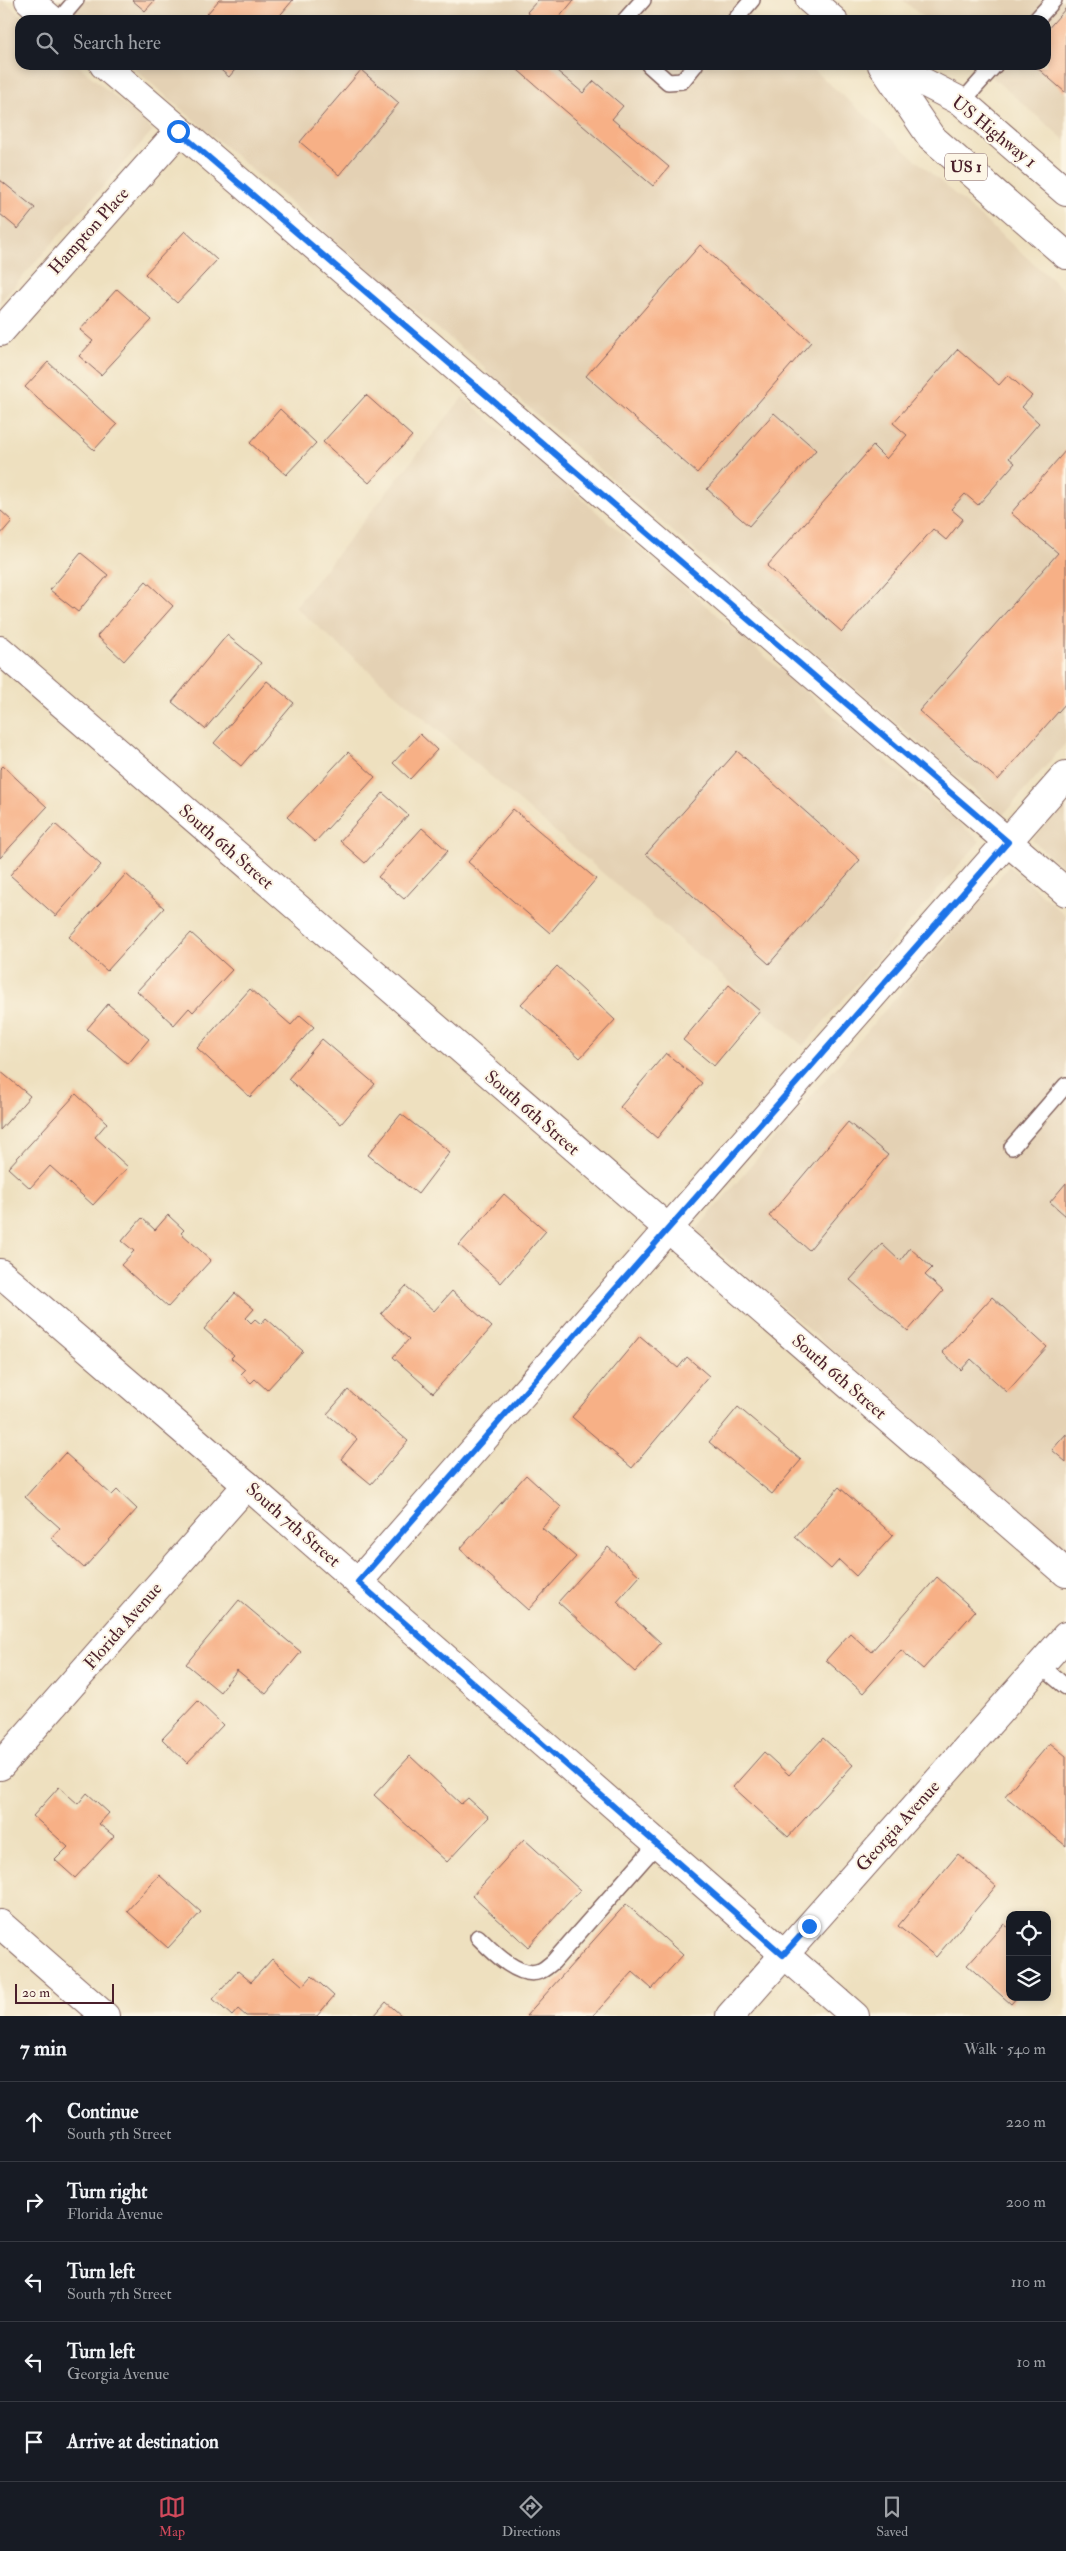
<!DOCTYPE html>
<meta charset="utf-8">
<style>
:root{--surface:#171b24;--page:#20242c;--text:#f1f3f6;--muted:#9ea1a6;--line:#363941;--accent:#d1495b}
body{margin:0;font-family:"IM FELL Double Pica",serif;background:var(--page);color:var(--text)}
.controls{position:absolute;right:15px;bottom:15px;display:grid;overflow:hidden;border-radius:10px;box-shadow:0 2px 8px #0003}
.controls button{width:45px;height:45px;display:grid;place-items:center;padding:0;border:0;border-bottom:1px solid var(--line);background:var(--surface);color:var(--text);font:25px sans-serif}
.scale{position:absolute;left:15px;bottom:12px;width:99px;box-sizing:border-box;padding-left:5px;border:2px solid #4a1f2b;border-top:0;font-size:14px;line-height:18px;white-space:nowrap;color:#4a1f2b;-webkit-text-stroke:4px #fcf5e5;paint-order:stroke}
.stop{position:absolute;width:15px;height:15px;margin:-11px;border:4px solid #1a73e8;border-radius:50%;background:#fff}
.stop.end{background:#1a73e8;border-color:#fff;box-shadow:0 1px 5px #0008}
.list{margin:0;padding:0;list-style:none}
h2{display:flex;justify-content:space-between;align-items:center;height:65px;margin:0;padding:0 20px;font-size:21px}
h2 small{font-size:16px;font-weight:400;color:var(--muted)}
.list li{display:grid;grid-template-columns:32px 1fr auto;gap:15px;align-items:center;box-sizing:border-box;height:80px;padding:0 20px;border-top:1px solid var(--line)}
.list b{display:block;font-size:19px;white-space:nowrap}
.list p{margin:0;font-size:16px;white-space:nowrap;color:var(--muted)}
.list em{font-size:16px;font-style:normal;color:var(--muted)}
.icon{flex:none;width:28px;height:28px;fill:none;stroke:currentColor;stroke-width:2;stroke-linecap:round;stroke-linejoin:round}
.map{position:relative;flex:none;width:1066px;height:2016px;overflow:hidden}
.search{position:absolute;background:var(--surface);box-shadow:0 2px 8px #0003;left:15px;right:15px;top:15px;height:55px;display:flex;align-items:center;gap:12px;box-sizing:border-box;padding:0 18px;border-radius:15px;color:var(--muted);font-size:19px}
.sheet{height:465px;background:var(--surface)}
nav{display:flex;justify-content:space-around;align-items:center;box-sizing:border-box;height:70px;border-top:1px solid var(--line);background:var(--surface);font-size:14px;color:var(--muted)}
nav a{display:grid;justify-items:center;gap:2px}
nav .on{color:var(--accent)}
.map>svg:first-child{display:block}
.built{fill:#e4d1b4}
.building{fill:#f7b086}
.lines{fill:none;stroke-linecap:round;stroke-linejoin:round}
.service-casing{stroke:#83635f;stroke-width:18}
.minor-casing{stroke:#83635f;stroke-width:30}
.tertiary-casing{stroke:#83635f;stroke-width:30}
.primary-casing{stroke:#83635f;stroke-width:30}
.service{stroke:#fff;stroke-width:15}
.minor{stroke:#fff;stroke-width:28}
.tertiary{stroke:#fff;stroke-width:28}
.primary{stroke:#fff;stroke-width:28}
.route{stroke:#1a73e8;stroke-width:6}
.labels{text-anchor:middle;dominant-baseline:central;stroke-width:4;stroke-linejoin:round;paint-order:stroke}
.shield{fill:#fcf5e5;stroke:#7f5f63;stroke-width:1}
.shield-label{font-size:16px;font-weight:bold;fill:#4a1f2b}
.street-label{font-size:18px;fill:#4a1f2b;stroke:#fcf5e5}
</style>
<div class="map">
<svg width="1066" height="2016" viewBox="0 0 1066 2016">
<rect width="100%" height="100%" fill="#fcf5e5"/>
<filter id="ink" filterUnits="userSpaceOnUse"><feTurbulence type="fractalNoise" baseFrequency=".02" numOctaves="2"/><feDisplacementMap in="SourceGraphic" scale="10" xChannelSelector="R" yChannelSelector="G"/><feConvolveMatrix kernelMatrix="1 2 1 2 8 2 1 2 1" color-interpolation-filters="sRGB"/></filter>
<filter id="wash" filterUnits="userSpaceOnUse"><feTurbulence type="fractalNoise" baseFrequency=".0096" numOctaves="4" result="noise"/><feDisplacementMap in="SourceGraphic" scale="20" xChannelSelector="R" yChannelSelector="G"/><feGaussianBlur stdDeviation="1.12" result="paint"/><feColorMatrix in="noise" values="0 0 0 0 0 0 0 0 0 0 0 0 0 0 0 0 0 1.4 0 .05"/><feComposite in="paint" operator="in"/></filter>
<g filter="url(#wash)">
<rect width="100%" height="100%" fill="#eee0bf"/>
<g class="built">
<path d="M0 0H3L26 20H20V65H78L153 130 0 302Z"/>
<path d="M56 0H734L756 20H79Z"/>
<path d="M903 0H1066V141L978 65H1046V20H926Z"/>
<path d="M130 65H808L1066 292V743L1003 815 485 370 486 368 426 319Z"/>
<path d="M463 397 980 841 803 1046 295 607Z"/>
<path d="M1066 801V870L1032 840Z"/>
<path d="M1009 866 1066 916V1551L695 1231Z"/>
</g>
<g id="blocks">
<g class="building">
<path d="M132 0H155L145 11Z"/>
<path d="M219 0H293L276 20H202Z"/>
<path d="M538 0H574L557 20H536L527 12Z"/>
<path d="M1066 8V93L1034 65H1046V31Z"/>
<path d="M215 65H239L229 77Z"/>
<path d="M512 65H550L583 93 594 81 623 106 612 119 669 167 653 186Z"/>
<path d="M361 70 399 103 339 175 300 142Z"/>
<path d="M0 180 35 208 18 229 0 214Z"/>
<path d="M185 231 217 260 177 303 145 274Z"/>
<path d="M700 245 811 342 697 473 586 376Z"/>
<path d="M117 289 152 320 101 375 79 356 93 341 80 330Z"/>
<path d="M958 349 999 385 1008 375 1032 396 1022 407 1039 423 1009 458 1015 463 978 505 965 494 951 509 963 519 946 540 933 529 842 632 767 566 873 446 886 459 907 435 893 423Z"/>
<path d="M48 362 117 425 94 450 25 387Z"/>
<path d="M366 395 412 436 369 483 323 442Z"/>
<path d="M280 409 316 443 286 475 250 443Z"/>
<path d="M774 413 816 450 749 526 707 489Z"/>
<path d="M1066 450V703L998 780 919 711 1058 553 1011 513Z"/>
<path d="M0 510 12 521 0 535Z"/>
<path d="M81 553 108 575 78 612 50 590Z"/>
<path d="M146 581 173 606 124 661 97 636Z"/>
<path d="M227 635 261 663 205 729 172 702Z"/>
<path d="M267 681 294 703 241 766 214 743Z"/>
<path d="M420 734 437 750 410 779 393 763Z"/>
<path d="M737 751 860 860 769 964 646 854Z"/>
<path d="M348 752 375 777 315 842 287 817Z"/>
<path d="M3 766 47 807 0 858V769Z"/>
<path d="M383 793 408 815 365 863 340 841Z"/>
<path d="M513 809 596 879 550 933 468 862Z"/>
<path d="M55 824 101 865 56 916 10 875Z"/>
<path d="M422 828 448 851 404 899 378 877Z"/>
<path d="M126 874 164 908 107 971 69 937Z"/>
<path d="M191 933 232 970 193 1012 189 1008 174 1025 137 991Z"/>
<path d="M557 966 615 1020 580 1058 521 1004Z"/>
<path d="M729 985 760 1011 714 1066 683 1040Z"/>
<path d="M250 989 291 1025 300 1015 314 1027 250 1097 197 1048Z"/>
<path d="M108 1004 149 1039 128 1064 87 1029Z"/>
<path d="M322 1039 375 1084 341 1124 288 1079Z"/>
<path d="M666 1053 702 1083 657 1138 620 1107Z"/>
<path d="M0 1071 30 1096 0 1130Z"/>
<path d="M76 1094 107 1123 95 1137 128 1167 93 1205 50 1166 30 1188 8 1168Z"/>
<path d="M401 1114 450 1152 418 1194 368 1155Z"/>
<path d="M848 1122 888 1155 809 1250 769 1216Z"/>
<path d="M1066 1183V1216L1050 1202Z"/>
<path d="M504 1194 546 1231 501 1283 459 1245Z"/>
<path d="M168 1215 184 1230 181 1233 211 1260 168 1307 121 1265 134 1251 122 1241 142 1218 155 1230Z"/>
<path d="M882 1244 900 1261 910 1248 932 1268 925 1275 943 1291 908 1331 850 1280Z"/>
<path d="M406 1286 434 1311 452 1291 492 1327 433 1393 393 1357 409 1339 381 1314Z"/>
<path d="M235 1293 254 1309 246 1318 251 1323 255 1319 261 1324 266 1318 303 1351 267 1390 255 1379 251 1383 241 1374 245 1370 231 1358 234 1355 204 1329Z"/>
<path d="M992 1297 1047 1347 1007 1392 971 1359 961 1370 942 1352Z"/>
<path d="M640 1336 678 1368 687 1357 709 1376 632 1468 572 1417Z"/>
<path d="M348 1390 408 1441 371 1484 341 1459 357 1439 327 1414Z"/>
<path d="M738 1407 801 1460 772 1494 709 1442Z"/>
<path d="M1066 1434V1462L1052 1450Z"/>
<path d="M65 1453 112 1495 117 1490 137 1509 84 1568 51 1538 60 1528 25 1497Z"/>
<path d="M526 1475 561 1507 542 1528 576 1557 528 1610 460 1549Z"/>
<path d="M839 1487 893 1535 856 1576 839 1560 831 1569 795 1537Z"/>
<path d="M608 1547 640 1576 617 1602 661 1643 635 1672 558 1602Z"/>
<path d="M937 1577 975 1611 923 1669 901 1650 863 1693 826 1660 850 1633 871 1652Z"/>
<path d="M239 1600 301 1652 266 1694 237 1670 220 1692 186 1664Z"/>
<path d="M198 1701 223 1725 187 1763 162 1739Z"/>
<path d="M823 1738 853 1765 788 1837 733 1787 764 1752 789 1775Z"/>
<path d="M1050 1743 1066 1756V1846L1005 1796Z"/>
<path d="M410 1756 461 1804 468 1798 489 1817 447 1862 374 1795Z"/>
<path d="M59 1787 78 1804 87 1793 109 1813 99 1824 114 1836 75 1878 55 1860 68 1847 33 1816Z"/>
<path d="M524 1839 580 1890 528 1947 472 1896Z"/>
<path d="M958 1854 996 1886 936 1957 898 1926Z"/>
<path d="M159 1875 201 1912 168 1948 127 1911Z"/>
<path d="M626 1904 683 1955 652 1989 633 1972 593 2016H526Z"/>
<path d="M1004 1924 1010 1929V1997H1017L1011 2004 967 1965Z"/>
<path d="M272 1959 303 1986 312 1976 334 1996 317 2016H246L238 2009 232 2016 213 1999 238 1971 251 1982Z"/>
<path d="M386 2002 402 2016H374Z"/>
</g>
</g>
</g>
<g filter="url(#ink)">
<use href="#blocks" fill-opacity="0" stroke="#83635f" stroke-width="1"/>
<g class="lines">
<defs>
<g id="service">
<path d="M59 20 76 0"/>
<path d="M625 20 643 0"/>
<path d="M735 20 752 0"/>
<path d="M1036 20 1054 0"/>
<path d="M649 65 668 82 682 81 695 65"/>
<path d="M962 102 995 65"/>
<path d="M1012 1147 1066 1085"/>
<path d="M1040 1665 1066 1687"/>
<path d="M478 1937C491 1950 519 1980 540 1971 544 1970 549 1965 553 1962L657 1844"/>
</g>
<g id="minor">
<path d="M29 0 52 20"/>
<path d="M104 65 1066 892"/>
<path d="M0 332 179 131"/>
<path d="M0 650 1066 1573"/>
<path d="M358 1582 1066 775"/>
<path d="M0 1766 247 1485"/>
<path d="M0 1924 105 2016"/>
</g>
<g id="tertiary">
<path d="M0 1273 247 1485 855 2016"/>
<path d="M730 2016 1066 1636"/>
</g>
<g id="primary">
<path d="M810 0 833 20"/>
<path d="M882 65 931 137 1066 255"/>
<path d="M890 65 962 102 1066 192"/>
</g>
</defs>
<use href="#service" class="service-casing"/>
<use href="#minor" class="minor-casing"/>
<use href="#tertiary" class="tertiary-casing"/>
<use href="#primary" class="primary-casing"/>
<use href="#service" class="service"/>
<use href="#minor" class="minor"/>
<use href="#tertiary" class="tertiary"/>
<use href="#primary" class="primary"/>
</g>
</g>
<g class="lines" filter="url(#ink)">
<path class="route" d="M178 131 1008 842 358 1582 783 1955 809 1926"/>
</g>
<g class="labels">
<rect class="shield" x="945" y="153.5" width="42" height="27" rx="4"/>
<g class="shield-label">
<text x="966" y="167">US 1</text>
</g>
<g class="street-label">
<text transform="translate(994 132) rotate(39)">US Highway 1</text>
<text transform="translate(89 231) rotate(-48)">Hampton Place</text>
<text transform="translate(226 847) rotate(41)">South 6th Street</text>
<text transform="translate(532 1113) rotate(41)">South 6th Street</text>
<text transform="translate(839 1377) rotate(41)">South 6th Street</text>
<text transform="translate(293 1525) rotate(41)">South 7th Street</text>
<text transform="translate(123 1626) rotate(-49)">Florida Avenue</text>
<text transform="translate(898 1826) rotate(-48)">Georgia Avenue</text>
</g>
</g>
</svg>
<div class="controls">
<button><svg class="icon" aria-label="locate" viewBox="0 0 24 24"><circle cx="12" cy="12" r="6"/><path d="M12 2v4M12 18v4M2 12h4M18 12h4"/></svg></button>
<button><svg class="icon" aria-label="layers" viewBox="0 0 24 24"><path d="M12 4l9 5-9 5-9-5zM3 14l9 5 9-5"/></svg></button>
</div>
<div class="scale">20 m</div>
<div class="stop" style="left:178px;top:131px"></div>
<div class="stop end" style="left:809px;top:1926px"></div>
<div class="search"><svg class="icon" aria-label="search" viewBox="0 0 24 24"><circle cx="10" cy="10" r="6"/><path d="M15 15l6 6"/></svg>Search here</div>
</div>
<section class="sheet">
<h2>7 min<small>Walk · 540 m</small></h2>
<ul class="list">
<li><svg class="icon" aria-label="ahead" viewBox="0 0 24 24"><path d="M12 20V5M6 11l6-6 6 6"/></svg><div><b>Continue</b><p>South 5th Street</p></div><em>220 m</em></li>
<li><svg class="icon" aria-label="right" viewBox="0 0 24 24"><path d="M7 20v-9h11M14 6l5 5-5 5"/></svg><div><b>Turn right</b><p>Florida Avenue</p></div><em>200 m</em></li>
<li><svg class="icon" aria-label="left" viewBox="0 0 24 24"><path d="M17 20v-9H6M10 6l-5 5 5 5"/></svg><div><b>Turn left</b><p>South 7th Street</p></div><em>110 m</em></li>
<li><svg class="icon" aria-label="left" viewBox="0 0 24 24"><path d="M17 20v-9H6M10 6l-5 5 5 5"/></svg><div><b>Turn left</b><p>Georgia Avenue</p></div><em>10 m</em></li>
<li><svg class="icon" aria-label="arrive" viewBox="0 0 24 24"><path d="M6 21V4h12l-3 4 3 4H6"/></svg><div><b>Arrive at destination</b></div></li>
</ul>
</section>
<nav>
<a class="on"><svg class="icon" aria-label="map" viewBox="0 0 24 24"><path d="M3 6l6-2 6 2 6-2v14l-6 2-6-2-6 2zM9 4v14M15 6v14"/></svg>Map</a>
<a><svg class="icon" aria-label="directions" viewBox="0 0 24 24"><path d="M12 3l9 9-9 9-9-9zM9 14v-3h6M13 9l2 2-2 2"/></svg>Directions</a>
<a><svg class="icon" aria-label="saved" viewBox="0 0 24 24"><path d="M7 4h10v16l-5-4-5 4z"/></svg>Saved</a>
</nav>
